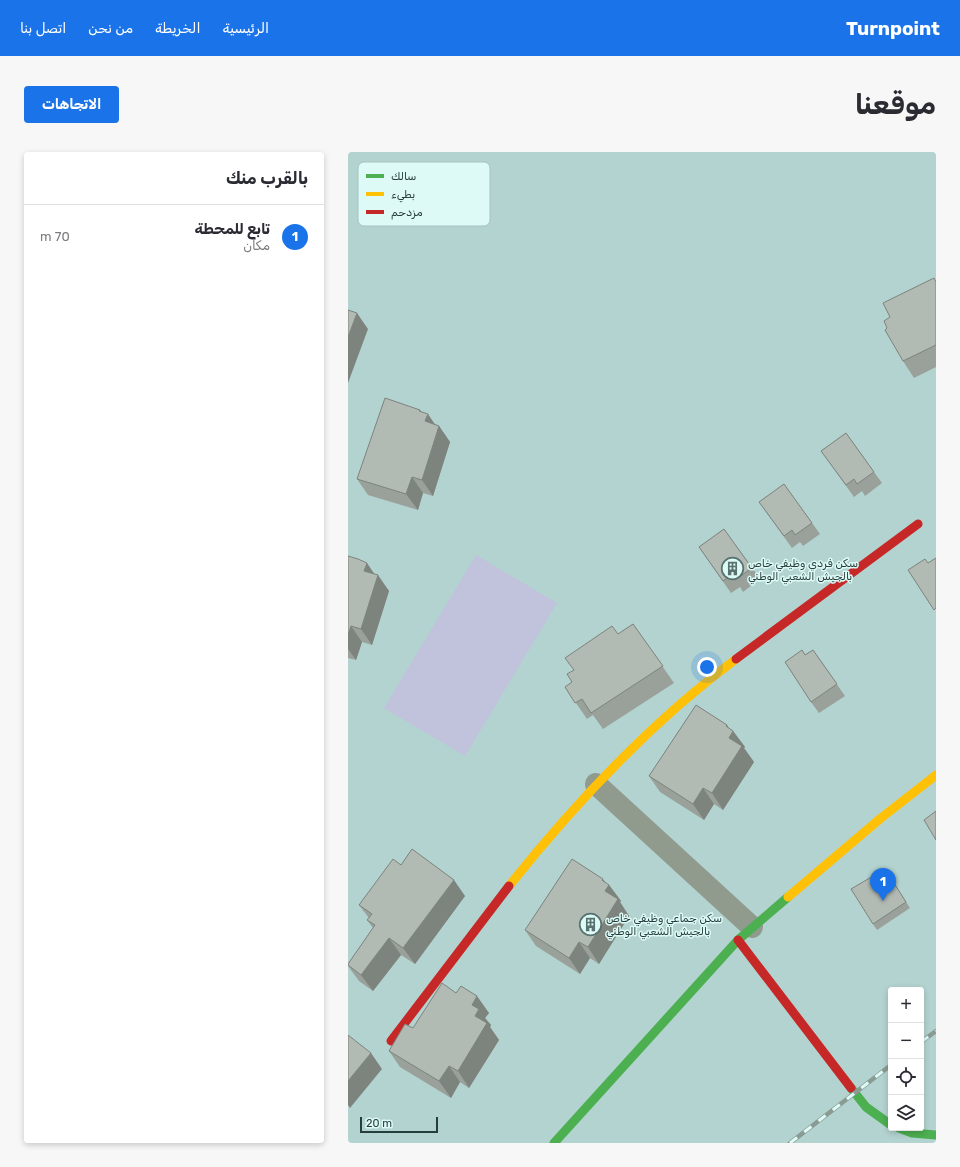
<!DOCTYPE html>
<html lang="ar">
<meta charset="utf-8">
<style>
:root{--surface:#fff;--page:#f7f7f7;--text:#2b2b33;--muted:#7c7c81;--line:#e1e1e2;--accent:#1a73e8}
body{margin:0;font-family:Rubik,Cairo,sans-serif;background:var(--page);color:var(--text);direction:rtl}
.controls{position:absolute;right:12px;bottom:12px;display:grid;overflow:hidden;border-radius:4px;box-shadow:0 2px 6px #0003}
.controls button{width:36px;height:36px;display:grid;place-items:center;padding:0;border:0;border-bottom:1px solid var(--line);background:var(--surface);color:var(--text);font:20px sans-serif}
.scale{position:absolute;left:12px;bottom:10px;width:78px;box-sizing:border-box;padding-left:4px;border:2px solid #263d3b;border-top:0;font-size:11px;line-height:14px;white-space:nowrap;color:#263d3b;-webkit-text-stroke:3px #defaf7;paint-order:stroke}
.you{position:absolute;left:359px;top:515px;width:14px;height:14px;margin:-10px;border:3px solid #fff;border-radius:50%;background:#1a73e8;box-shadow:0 0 0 6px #1a73e833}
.badge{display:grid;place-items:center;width:26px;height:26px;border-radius:50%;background:var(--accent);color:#fff;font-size:13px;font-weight:700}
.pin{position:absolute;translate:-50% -33px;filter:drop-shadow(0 1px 2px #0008)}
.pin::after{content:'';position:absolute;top:21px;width:14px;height:12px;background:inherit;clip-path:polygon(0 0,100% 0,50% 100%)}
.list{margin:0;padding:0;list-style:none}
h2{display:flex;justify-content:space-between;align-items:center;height:52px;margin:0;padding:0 16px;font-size:17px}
h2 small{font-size:13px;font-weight:400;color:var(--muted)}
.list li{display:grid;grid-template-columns:26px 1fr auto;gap:12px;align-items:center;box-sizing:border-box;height:64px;padding:0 16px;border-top:1px solid var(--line)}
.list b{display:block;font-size:15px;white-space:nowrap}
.list p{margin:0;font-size:13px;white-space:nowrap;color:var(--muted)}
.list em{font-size:13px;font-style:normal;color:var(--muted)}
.icon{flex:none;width:22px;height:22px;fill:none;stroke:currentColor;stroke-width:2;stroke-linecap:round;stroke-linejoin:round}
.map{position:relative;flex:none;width:588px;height:991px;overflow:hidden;direction:ltr;border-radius:4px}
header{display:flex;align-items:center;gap:24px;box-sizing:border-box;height:56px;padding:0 20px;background:var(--accent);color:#fff}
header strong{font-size:19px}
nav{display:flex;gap:22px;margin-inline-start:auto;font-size:14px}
.intro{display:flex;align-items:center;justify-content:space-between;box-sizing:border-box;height:96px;padding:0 24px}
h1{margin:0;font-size:28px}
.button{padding:10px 18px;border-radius:4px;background:var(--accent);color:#fff;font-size:14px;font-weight:700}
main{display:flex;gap:24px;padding:0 24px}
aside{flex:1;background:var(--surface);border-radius:4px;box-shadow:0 2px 6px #0003}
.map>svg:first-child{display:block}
.green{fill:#c1c2db}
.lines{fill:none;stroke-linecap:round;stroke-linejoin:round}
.street{stroke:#909b8e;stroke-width:22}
.fast{stroke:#4caf50;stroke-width:9}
.slow{stroke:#ffc107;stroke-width:9}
.jam{stroke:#c62828;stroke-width:9}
.rail-casing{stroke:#8a9b94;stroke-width:4.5}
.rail{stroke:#defaf7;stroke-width:3;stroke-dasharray:9;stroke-linecap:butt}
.wall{fill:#99a19a}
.shaded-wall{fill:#7d837d}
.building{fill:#b2bbb3;stroke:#7d837d}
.labels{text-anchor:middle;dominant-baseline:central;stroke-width:3;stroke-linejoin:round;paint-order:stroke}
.poi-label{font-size:11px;fill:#263d3b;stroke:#defaf7;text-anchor:start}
.key{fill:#defaf7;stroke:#a7c1bf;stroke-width:1}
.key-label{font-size:11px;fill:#263d3b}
</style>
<header>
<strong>Turnpoint</strong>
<nav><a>الرئيسية</a><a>الخريطة</a><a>من نحن</a><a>اتصل بنا</a></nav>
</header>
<div class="intro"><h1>موقعنا</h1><a class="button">الاتجاهات</a></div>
<main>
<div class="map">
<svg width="588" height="991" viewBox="0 0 588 991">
<rect width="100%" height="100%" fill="#b3d3d0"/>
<path class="green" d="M128 403 209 451 117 604 36 556Z"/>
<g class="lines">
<path class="street" d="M248 632 404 775"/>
<g class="fast">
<path d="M503 936 518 955 543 973"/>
<path d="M551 976 564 981 588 983"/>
<path d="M206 991 390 788 440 745"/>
</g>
<g class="slow">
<path d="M161 734C228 650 302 571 388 507"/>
<path d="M440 745 533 666 588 623"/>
</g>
<g class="jam">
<path d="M388 507 570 372"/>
<path d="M390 788 503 936"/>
<path d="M43 889 161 734"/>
</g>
<defs>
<g id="rail">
<path d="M573 890 588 879"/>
<path d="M442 991 543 913"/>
</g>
</defs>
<use href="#rail" class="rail-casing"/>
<use href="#rail" class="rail"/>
</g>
<g class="wall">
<path d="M588 129V215L566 226 555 209 539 176 542 165Z"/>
<path d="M72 258 73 260 87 272 91 274 102 290 85 344 75 341 70 358 20 343 9 327Z"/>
<path d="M498 281 534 331 517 344 514 339 506 345 473 299Z"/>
<path d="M436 332 472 382 455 394 452 390 444 396 411 350Z"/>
<path d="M376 377 412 427 395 440 392 435 383 441 351 395Z"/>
<path d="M0 404 26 421 41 439 24 493 14 490 8 508 0 506Z"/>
<path d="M285 472 326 531 255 577 245 563 239 567 217 535 224 530 226 518 270 482Z"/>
<path d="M465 498 497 544 471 561 463 550 457 503Z"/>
<path d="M379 573 381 576 385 579 397 595 396 596 406 610 375 658 366 652 356 668 312 640 301 624Z"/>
<path d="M53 713 117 744 67 812 53 803 25 839 11 829 0 814V812L25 776 19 768 21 766 11 753Z"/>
<path d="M541 723 562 756 529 778 525 772Z"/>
<path d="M261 733 273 749 272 750 281 764 251 812 242 806 232 822 188 794 177 778Z"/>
<path d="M108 841 141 861 137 866 143 873 142 875 151 888 121 936 112 930 103 946 52 915 41 899 65 876Z"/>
</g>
<g class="shaded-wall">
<path d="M9 161 20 177 0 231V185Z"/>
<path d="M72 258 78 267 80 262 90 277 91 274 102 290 85 344 74 328 71 259Z"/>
<path d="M64 325 75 341 70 358 58 342Z"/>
<path d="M19 411 29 426 30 423 41 439 24 493 13 477 16 419Z"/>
<path d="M3 474 14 490 8 508 0 497V483Z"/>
<path d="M379 573 384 581 385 579 397 595 396 596 406 610 375 658 364 641 381 586 378 574Z"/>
<path d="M355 636 366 652 356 668 345 652Z"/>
<path d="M255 727 260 734 261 733 273 749 272 750 281 764 251 812 240 795 254 728Z"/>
<path d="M106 728 117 744 67 812 55 796Z"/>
<path d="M41 786 53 803 25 839 13 823Z"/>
<path d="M231 790 242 806 232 822 221 806Z"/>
<path d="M129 844 141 861 137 866 143 873 142 875 151 888 121 936 110 919 127 864 124 853Z"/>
<path d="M23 901 34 917 2 956 0 953V929Z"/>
<path d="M101 914 112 930 103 946 91 929Z"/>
</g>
<g class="building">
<path d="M586 126 588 130V193L555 209 537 178 539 176 536 169 542 165 535 151Z"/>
<path d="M0 158 9 161 0 185Z"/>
<path d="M37 246 72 258 71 259 80 262 77 269 91 274 74 328 64 325 58 342 9 327Z"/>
<path d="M498 281 526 320 509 332 506 327 498 333 473 299Z"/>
<path d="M436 332 464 371 447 383 444 378 436 384 411 350Z"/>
<path d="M376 377 404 416 387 428 383 423 375 429 351 395Z"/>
<path d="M0 404 10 407 19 411 16 419 30 423 13 477 3 474 0 483Z"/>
<path d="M588 406V456L586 458 560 418 577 407 580 411Z"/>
<path d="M285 472 315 514 243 561 234 547 227 551 217 535 224 530 219 522 226 518 217 506 264 474 270 482Z"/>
<path d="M454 498 457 503 465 498 489 532 463 550 437 510Z"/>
<path d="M348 553 379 573 378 574 385 579 381 586 394 594 364 641 355 636 345 652 301 624Z"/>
<path d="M588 659V688L576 668Z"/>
<path d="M64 697 106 728 55 796 41 786 13 823 0 813V812L27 773 19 768 24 762 11 753 45 707 53 713Z"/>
<path d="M224 707 255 727 254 728 261 733 257 739 270 747 240 795 231 790 221 806 177 778Z"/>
<path d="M537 717 558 750 525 772 503 737Z"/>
<path d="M94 831 108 841 113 834 129 844 124 853 131 857 127 864 139 871 110 919 101 914 91 929 41 899 57 872 65 876Z"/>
<path d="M0 883 23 901 0 929Z"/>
</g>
<defs>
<symbol id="building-ring" viewBox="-11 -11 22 22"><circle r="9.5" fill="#defaf7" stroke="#57726f" stroke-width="1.5"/><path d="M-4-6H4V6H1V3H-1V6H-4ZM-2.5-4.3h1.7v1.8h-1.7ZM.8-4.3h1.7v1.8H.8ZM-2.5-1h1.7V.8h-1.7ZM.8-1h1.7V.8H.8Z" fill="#57726f"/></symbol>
</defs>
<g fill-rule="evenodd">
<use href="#building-ring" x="372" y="404" width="25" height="25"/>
<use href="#building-ring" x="230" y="760" width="25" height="25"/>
</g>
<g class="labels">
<g class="poi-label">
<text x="400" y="411">سكن فردي وظيفي خاص<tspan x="400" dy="13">بالجيش الشعبي الوطني</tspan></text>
<text x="258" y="766">سكن جماعي وظيفي خاص<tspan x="258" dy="13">بالجيش الشعبي الوطني</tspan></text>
</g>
</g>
<rect x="10" y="10" width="132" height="64" rx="6" class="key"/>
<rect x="18" y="22" width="18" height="4" fill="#4caf50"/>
<rect x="18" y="40" width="18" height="4" fill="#ffc107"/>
<rect x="18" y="58" width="18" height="4" fill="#c62828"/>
<g class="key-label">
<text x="43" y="28">سالك</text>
<text x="43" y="46">بطيء</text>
<text x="43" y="64">مزدحم</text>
</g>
</svg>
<div class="controls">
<button>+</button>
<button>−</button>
<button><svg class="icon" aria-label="locate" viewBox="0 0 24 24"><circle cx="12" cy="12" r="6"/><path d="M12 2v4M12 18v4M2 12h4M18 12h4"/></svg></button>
<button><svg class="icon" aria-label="layers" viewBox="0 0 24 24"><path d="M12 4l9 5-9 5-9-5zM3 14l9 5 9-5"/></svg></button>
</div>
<div class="scale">20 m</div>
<div class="you"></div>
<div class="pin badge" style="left:535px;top:749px">1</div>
</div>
<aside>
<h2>بالقرب منك<small></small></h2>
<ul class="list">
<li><span class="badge">1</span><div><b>تابع للمحطة</b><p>مكان</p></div><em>70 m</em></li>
</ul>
</aside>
</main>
